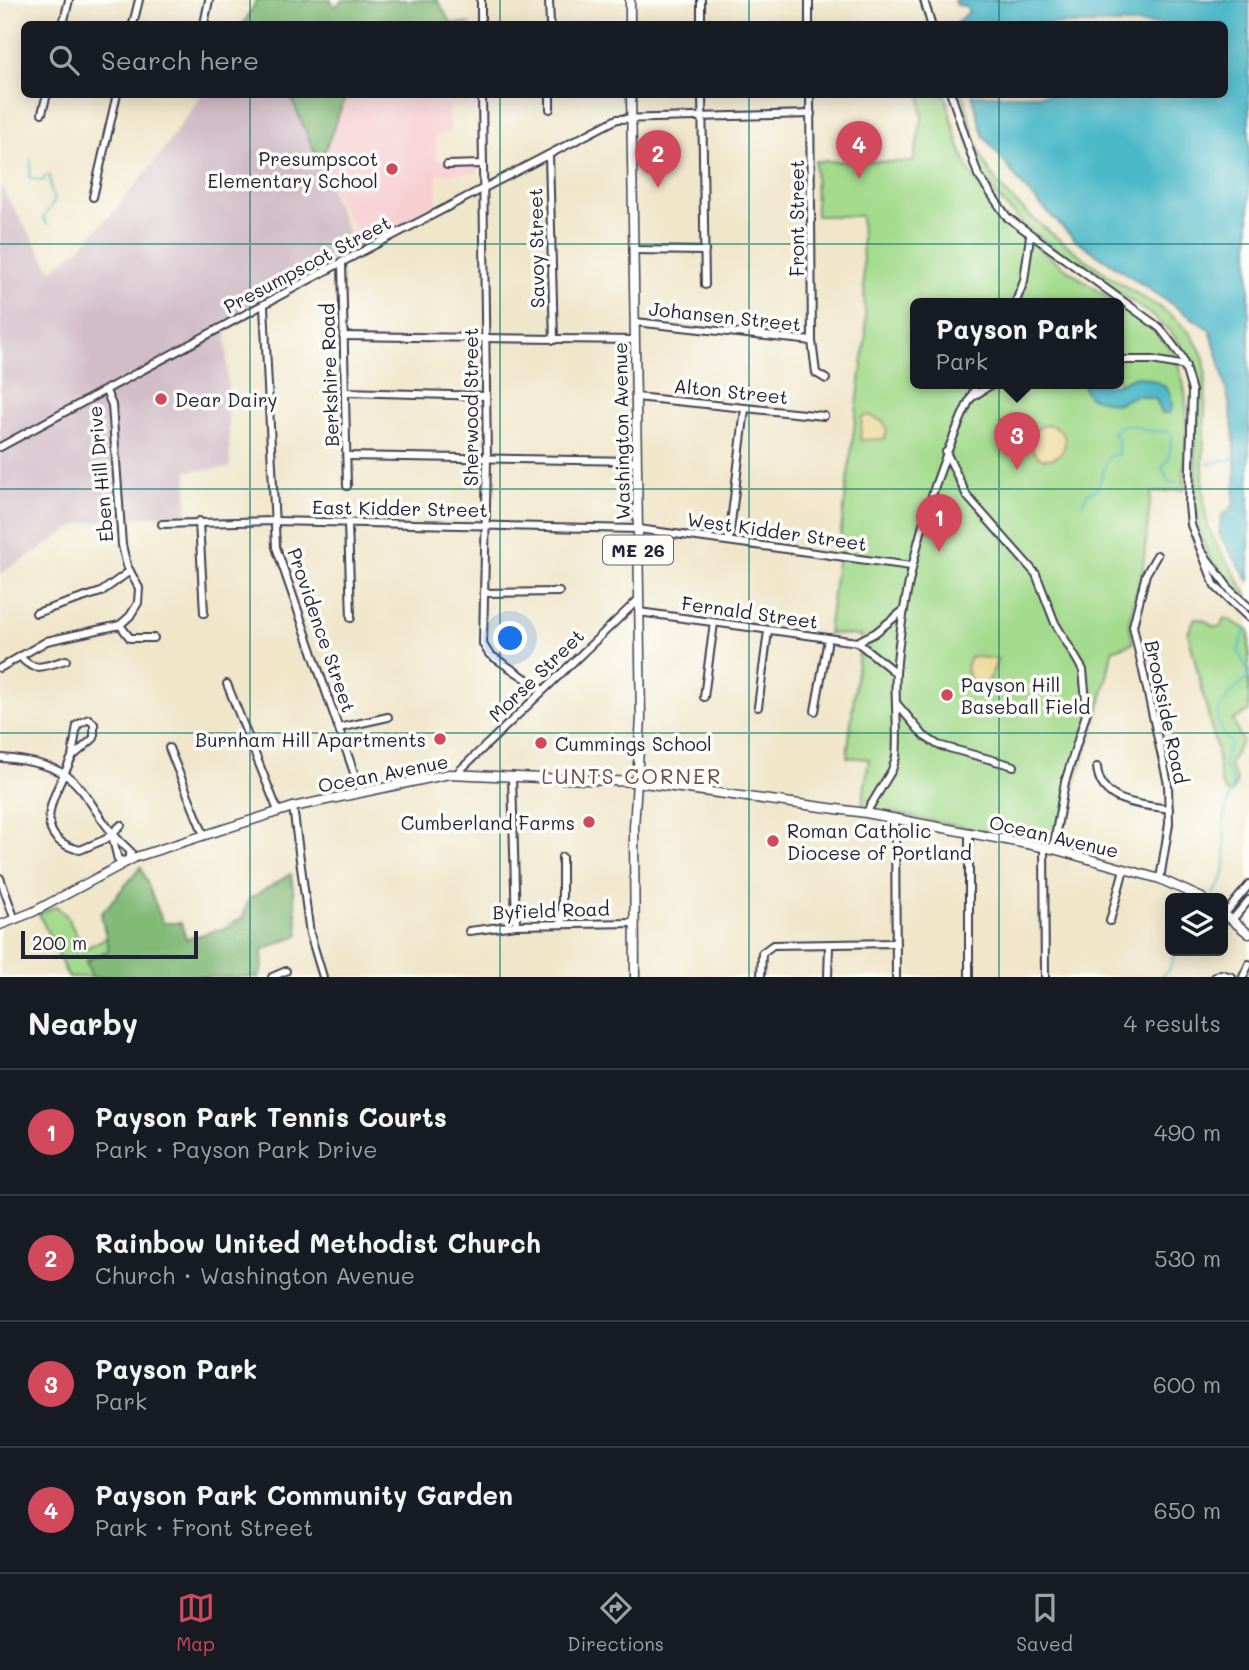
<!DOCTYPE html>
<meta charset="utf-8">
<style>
:root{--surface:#171b24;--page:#242831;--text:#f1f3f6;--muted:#9ea1a6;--line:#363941;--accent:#d1495b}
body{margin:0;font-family:Mali,sans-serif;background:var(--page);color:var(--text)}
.controls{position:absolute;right:21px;bottom:21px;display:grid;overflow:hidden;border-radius:10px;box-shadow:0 4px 18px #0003}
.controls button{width:63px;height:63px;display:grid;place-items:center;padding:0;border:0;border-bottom:2px solid var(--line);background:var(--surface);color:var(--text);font:35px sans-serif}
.scale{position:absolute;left:21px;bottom:18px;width:177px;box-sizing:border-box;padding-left:7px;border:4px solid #22223b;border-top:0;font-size:19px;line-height:24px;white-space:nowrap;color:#22223b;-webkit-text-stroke:5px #fdfcf7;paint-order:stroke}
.you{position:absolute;left:511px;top:639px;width:24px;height:24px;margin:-18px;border:5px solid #fff;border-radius:50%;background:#1a73e8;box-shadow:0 0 0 10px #1a73e833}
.badge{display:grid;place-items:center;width:46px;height:46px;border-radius:50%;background:var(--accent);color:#fff;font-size:23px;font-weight:700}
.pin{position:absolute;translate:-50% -58px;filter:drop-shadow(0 2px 4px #0008)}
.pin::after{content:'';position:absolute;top:37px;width:24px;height:21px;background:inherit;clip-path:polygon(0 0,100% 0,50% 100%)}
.popup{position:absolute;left:910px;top:298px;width:214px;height:91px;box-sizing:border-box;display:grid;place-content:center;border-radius:10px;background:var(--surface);filter:drop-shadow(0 2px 5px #0005);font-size:23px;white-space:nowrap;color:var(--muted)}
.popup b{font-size:26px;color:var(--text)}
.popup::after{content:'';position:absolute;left:50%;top:100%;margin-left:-14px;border:14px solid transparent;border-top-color:var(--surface)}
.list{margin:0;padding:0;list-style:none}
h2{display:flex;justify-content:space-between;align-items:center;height:91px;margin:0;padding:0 28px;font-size:30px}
h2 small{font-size:23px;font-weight:400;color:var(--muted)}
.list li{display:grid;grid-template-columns:46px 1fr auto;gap:21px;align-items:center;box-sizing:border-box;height:126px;padding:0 28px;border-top:2px solid var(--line)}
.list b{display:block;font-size:26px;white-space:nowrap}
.list p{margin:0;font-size:23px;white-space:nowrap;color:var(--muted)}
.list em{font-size:23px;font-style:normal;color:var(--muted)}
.icon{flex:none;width:38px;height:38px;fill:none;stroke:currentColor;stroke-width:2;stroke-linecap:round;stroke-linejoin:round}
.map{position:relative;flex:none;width:1249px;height:977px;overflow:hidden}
.search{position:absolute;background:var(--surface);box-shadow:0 4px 18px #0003;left:21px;right:21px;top:21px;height:77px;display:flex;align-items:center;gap:18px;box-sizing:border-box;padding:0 24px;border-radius:10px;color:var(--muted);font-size:26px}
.sheet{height:595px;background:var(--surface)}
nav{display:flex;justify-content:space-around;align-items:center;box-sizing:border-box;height:98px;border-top:2px solid var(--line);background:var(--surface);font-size:19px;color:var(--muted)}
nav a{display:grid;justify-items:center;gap:4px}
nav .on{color:var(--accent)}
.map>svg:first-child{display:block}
.built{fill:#f7cfd3}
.industrial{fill:#d2bdc7}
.green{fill:#a3da8c;stroke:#627e64;stroke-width:2}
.forest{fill:#82ba78;stroke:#526e5a;stroke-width:2}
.sand{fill:#eeda9e;stroke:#887e6c;stroke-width:2}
.water{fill:#4cb8c8;stroke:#376d82;stroke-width:2}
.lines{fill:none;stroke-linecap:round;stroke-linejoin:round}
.stream{stroke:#4cb8c8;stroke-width:2}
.minor-casing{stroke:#413f50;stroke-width:10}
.major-casing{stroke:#413f50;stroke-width:11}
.minor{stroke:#fff;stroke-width:6}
.major{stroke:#fff;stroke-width:8}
.grid{fill:none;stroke:#0f766e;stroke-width:2;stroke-opacity:0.55}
.poi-dot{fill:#d1495b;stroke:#fdfcf7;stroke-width:2.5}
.labels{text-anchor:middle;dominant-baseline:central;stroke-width:7;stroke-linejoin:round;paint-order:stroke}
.shield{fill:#fdfcf7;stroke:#646373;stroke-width:2}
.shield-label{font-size:18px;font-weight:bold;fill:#22223b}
.poi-label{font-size:19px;fill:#22223b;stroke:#fdfcf7;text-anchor:start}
.street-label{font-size:19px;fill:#22223b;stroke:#fdfcf7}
.neighbourhood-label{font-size:21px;letter-spacing:2px;fill:#6c4f56;stroke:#fdfcf7}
</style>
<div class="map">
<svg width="1249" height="977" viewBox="0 0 1249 977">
<rect width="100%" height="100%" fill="#fdfcf7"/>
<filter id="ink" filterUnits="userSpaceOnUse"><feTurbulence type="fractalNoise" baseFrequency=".0143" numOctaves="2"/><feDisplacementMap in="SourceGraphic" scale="14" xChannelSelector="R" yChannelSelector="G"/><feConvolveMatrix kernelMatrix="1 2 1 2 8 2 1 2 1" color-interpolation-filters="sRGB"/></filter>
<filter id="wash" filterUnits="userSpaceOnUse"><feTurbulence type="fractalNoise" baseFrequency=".00686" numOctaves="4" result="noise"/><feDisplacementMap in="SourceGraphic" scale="28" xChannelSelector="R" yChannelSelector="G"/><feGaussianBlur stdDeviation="1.57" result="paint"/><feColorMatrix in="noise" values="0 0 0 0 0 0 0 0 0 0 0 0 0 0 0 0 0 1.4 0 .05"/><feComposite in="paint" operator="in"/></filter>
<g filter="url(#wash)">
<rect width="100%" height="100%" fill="#f0e6ca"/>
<path class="built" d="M340 95H476L477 106H450V133L436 134 437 160H477V173L437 174V205L356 249 355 230 282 103Z"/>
<path class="industrial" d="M201 95H290L356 251 226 323 230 468 187 471V513L80 523 0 574V186L52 270 83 245 113 212 160 155Z"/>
<g class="green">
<path d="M921 95H945C952 120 958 148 970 172 1002 232 1063 265 1117 304H916V384H1118L1119 305C1134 316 1153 327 1165 342 1197 382 1184 442 1184 489L1151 493 1143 568 1129 621 1133 643 1112 650C1102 718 1072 777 1059 846L862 807 869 759 847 757 861 636 828 633 866 335 861 216H816L815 161 913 162 922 119Z"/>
<path d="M956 95H964C970 121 976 151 991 174 1014 210 1092 265 1129 289 1148 301 1169 311 1185 328 1192 335 1205 355 1205 365 1208 413 1198 471 1206 517 1212 550 1249 585 1249 606 1183 550 1196 497 1196 420 1197 397 1197 375 1185 353 1172 327 1147 312 1124 296 1073 260 1011 227 980 171 968 148 963 120 956 95Z"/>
<path d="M1195 618 1204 620 1214 627H1221L1225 618 1249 630V712L1233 720 1242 741 1229 765 1237 781 1233 792 1228 794 1221 784 1217 751 1188 632Z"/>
<path d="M56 906 66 915 84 949 108 937 110 950 86 961 92 977H68L39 914Z"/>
</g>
<g class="forest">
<path d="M257 0H331L335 7 343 0H437L451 23 471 24H243Z"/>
<path d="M290 95H346L320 164Z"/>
<path d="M141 867 163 923H181L186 939 225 928 243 917 249 899 291 874 299 935 262 950 263 967 259 977H92L86 961 109 950 101 914Z"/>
</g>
<g class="sand">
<path d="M869 415 884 422 887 432 884 439 860 440 862 417Z"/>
<circle cx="1048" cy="442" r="17"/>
<path d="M971 656 998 659 987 685C969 686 961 670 971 656Z"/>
</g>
<g class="water">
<path d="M954 0H1249V581L1219 534 1221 517 1233 506C1241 446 1228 386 1210 330L1073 238 1026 190 983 135 972 95 1224 94V24H955L969 12 966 6 957 5Z"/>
<path d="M1136 376C1158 380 1176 386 1171 413H1162L1156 399 1137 395 1116 404 1089 397 1084 389 1085 384H1118Z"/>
</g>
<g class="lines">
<g class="stream">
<path d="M31 160 30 178 43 181 45 176H50L51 192 55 200 43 219 48 224"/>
<path d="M1208 464 1235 458"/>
<path d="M1082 503 1088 493 1097 489 1109 456 1118 454V439L1112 433C1127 417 1136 429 1150 431 1159 432 1165 429 1172 434L1169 459 1162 467 1169 483 1176 482"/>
<path d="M1213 894C1234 872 1221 841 1225 814 1227 803 1231 793 1233 782L1223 764 1230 743C1203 714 1226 697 1248 679L1247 669 1238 651 1246 628"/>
<path d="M1161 977 1169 970 1176 951"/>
</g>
</g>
</g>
<g filter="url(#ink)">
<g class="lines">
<defs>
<g id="minor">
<path d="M481 0V24"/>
<path d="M549 0 550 24"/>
<path d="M701 0V24"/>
<path d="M809 0V24"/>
<path d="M924 0 931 24"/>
<path d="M63 24 69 0"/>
<path d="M133 24 139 0"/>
<path d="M204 24 209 0"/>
<path d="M482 94 487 459 483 644 489 654 543 690"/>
<path d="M550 94V109"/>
<path d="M702 94 705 285"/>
<path d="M810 94 812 341 816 373 826 379"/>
<path d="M951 94 978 175 1007 217 1160 328 1182 357 1192 391 1189 505 1191 525 1215 586 1249 618"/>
<path d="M42 113 47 94"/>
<path d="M549 155 554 340"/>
<path d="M447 165 483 164"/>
<path d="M93 197 117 94"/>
<path d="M634 250 705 251"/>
<path d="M342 262 347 486"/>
<path d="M1015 304 1024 281 1030 236"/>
<path d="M264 306 276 547 361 793"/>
<path d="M635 322 812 341"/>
<path d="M343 336 635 340"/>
<path d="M1118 360H1152L1186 366"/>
<path d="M345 392 486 396"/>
<path d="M636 397 824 416"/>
<path d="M971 398 992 384"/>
<path d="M0 447 342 262 617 119 811 114"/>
<path d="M946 452 967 496 1036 574 1055 623 1083 670 1087 711 1065 782 1053 849"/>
<path d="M347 456 637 461"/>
<path d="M199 521 204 613"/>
<path d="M348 523 351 618"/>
<path d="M162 524 273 521 638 529 911 566"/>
<path d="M729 539 745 409"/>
<path d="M1203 553 1231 591 1249 607"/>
<path d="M1157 555 1146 574 1133 626 1168 784 1169 824 1160 879"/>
<path d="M484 593 559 592"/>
<path d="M639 612 857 642 896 673"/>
<path d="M36 613 101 592 130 571"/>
<path d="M120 625 130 638H154"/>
<path d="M857 642 875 633 904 610"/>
<path d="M20 656C33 674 47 665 66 660"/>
<path d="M0 668 47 641 120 625 130 616 138 603 139 588 127 566 122 545 112 405 106 391"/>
<path d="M227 684 278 811"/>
<path d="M704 697 714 623"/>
<path d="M897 704 924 736 938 745 1014 766"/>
<path d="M758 707 768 631"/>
<path d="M815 711 828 639"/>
<path d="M89 719 94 724V738L72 757 77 725Z"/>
<path d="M339 728 388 717"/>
<path d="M169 748 204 835"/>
<path d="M72 757C59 788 24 837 80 850L106 839 121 825"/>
<path d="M2 758C97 766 74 801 131 852L127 861 118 860 112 835"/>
<path d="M1097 767C1100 804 1140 804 1169 809"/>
<path d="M456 774 639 599"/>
<path d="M512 776 516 925"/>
<path d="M293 807 310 934 323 977"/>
<path d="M866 813 892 770 896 757C899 729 894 700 896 672 905 569 932 476 977 384"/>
<path d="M895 818 896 977"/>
<path d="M969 832V977"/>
<path d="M1044 847 1045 977"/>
<path d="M562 857V924"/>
<path d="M0 878 15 920"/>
<path d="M1224 915 1249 885"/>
<path d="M1232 920 1249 900"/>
<path d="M1110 921 1124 869"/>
<path d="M469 931 516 925 634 923"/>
<path d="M272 977 286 971"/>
<path d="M761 977 762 953 773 945 896 943"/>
<path d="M828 977 829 945"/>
<path d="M1215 977 1221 974 1232 977"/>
<path d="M1243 977 1249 964"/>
</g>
<g id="major">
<path d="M630 24V0"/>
<path d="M631 94 641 718 634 828 635 977"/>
<path d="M1223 913 1249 934"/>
<path d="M0 925 33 912 136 857 293 807 449 774 636 782 866 813 1053 849 1160 879 1202 898"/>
</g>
</defs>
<use href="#minor" class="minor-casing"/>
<use href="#major" class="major-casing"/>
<use href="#minor" class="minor"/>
<use href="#major" class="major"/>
</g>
</g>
<path class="grid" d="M250 0V24M500 0V24M749 0V24M999 0V24M250 94V977M500 94V977M749 94V977M999 94V977M0 244H1249M0 489H1249M0 733H1249"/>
<g class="poi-dot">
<circle cx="392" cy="169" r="7"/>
<circle cx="161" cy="399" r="7"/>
<circle cx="947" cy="695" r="7"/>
<circle cx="440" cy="739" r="7"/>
<circle cx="541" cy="743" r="7"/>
<circle cx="589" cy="822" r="7"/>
<circle cx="773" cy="841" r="7"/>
</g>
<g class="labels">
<rect class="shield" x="603" y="535.5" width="70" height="29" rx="5"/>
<g class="shield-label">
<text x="638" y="550">ME 26</text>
</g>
<g class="poi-label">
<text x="378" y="158" text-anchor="end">Presumpscot<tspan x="378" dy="22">Elementary School</tspan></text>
<text x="175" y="399">Dear Dairy</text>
<text x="961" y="684">Payson Hill<tspan x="961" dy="22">Baseball Field</tspan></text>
<text x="426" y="739" text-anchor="end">Burnham Hill Apartments</text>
<text x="555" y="743">Cummings School</text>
<text x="575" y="822" text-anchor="end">Cumberland Farms</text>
<text x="787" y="830">Roman Catholic<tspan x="787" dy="22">Diocese of Portland</tspan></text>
</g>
<g class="street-label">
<text transform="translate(796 218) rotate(-90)">Front Street</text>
<text transform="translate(536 248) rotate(-91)">Savoy Street</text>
<text transform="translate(307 264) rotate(-28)">Presumpscot Street</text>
<text transform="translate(725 316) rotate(6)">Johansen Street</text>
<text transform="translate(329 375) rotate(-92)">Berkshire Road</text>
<text transform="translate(731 391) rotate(6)">Alton Street</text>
<text transform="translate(470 407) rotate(-90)">Sherwood Street</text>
<text transform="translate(621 431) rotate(-91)">Washington Avenue</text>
<text transform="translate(100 474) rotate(-95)">Eben Hill Drive</text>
<text transform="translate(400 508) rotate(1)">East Kidder Street</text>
<text transform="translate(777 531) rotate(8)">West Kidder Street</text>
<text transform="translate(750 612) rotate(8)">Fernald Street</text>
<text transform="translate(322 630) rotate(71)">Providence Street</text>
<text transform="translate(536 675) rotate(-44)">Morse Street</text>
<text transform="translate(1167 712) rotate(78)">Brookside Road</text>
<text transform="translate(383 773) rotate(-11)">Ocean Avenue</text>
<text transform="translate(1054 836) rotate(13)">Ocean Avenue</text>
<text transform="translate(551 910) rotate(-2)">Byfield Road</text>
</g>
<g class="neighbourhood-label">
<text x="632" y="775">LUNTS CORNER</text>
</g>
</g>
</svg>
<div class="controls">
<button><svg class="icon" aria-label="layers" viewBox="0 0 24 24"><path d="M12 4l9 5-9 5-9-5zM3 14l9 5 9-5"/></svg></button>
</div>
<div class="scale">200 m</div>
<div class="you"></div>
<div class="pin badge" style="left:939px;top:552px">1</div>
<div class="pin badge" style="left:658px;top:188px">2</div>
<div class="pin badge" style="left:1017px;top:470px">3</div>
<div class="popup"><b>Payson Park</b>Park</div>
<div class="pin badge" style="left:859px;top:179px">4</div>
<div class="search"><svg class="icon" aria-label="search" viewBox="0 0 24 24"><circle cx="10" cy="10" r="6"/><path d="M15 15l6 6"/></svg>Search here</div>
</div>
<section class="sheet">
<h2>Nearby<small>4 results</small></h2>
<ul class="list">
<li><span class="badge">1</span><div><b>Payson Park Tennis Courts</b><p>Park · Payson Park Drive</p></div><em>490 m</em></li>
<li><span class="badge">2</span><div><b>Rainbow United Methodist Church</b><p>Church · Washington Avenue</p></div><em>530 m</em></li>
<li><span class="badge">3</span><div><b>Payson Park</b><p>Park</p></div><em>600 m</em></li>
<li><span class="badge">4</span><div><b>Payson Park Community Garden</b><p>Park · Front Street</p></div><em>650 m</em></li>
</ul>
</section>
<nav>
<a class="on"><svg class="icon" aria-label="map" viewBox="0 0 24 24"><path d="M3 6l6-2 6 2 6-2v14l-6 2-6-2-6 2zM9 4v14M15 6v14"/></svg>Map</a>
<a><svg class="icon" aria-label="directions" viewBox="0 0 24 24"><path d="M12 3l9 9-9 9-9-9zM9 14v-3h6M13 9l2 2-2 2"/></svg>Directions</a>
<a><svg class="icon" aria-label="saved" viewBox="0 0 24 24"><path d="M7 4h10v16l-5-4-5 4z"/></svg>Saved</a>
</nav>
